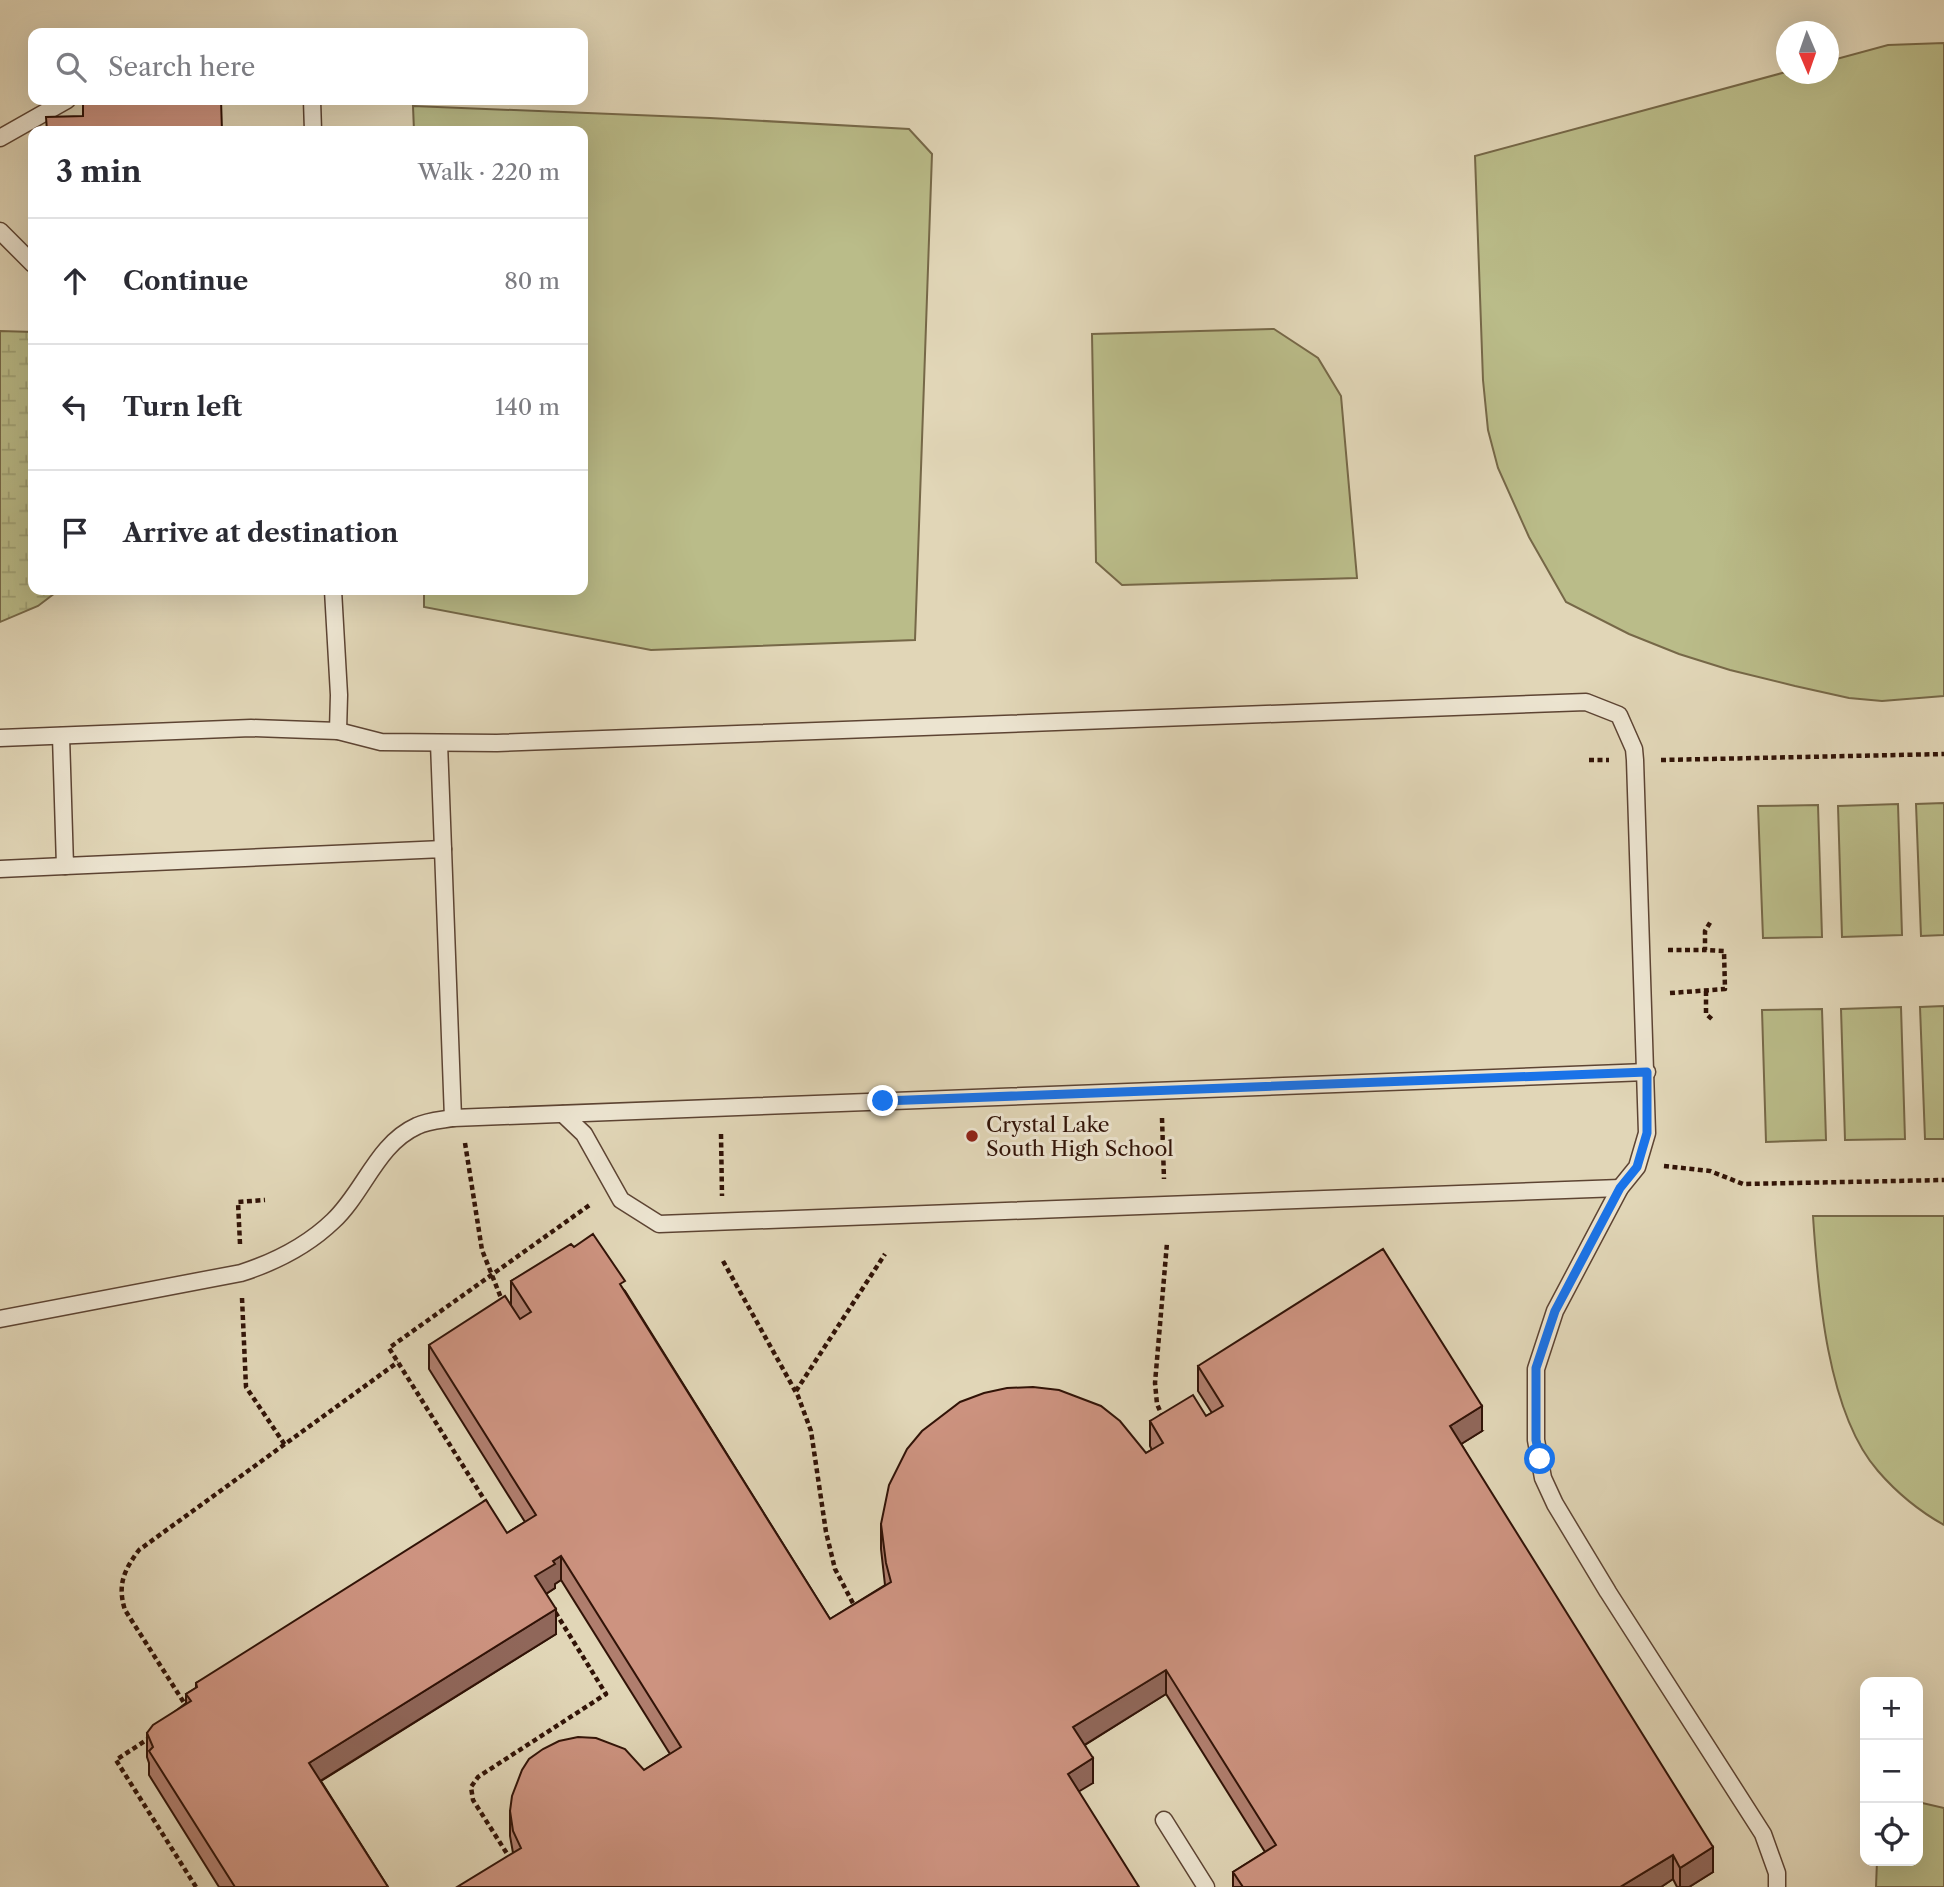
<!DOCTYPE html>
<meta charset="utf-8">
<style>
:root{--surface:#fff;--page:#f2f2f3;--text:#2b2b33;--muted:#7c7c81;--line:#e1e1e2}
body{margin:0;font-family:"Libre Caslon Text",serif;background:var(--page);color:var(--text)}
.controls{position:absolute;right:21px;bottom:21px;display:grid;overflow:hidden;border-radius:14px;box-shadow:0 7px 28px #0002}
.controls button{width:63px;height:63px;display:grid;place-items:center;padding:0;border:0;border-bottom:2px solid var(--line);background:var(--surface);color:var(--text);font:35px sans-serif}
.compass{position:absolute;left:1776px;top:21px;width:63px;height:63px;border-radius:50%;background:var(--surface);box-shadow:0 7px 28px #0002;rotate:178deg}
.stop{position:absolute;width:21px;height:21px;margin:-16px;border:5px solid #1a73e8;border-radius:50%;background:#fff}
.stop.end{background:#1a73e8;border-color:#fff;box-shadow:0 2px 7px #0008}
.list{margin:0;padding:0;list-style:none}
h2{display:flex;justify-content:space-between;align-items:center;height:91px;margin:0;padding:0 28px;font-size:30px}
h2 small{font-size:23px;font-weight:400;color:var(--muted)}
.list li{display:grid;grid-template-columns:46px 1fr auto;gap:21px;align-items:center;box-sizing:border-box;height:126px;padding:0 28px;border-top:2px solid var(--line)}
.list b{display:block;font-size:26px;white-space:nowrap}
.list em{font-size:23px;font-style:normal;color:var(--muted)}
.icon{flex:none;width:38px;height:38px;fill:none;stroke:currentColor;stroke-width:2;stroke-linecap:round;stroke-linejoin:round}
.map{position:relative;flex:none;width:1944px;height:1887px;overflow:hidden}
.search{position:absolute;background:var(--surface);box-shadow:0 7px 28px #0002;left:28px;top:28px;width:560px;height:77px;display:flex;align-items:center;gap:18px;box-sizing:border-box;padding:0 24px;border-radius:14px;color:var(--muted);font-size:26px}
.panel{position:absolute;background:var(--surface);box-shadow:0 7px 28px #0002;left:28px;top:126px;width:560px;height:469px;border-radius:14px}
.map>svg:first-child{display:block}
.wetland{fill:url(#wetland-marsh);stroke:#766848;stroke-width:2}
.park{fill:#babc89;stroke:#766848;stroke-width:2}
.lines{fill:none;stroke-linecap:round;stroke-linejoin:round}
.lane-casing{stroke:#5d4433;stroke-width:19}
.path{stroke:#311307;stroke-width:4.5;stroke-dasharray:5 3.5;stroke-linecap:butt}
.lane{stroke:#ece4d0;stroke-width:16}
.wall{fill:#b07e6e;stroke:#311307;stroke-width:2}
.shaded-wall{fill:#90675a;stroke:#311307;stroke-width:2}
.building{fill:#cd9380;stroke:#311307;stroke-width:2}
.route{stroke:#1a73e8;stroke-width:9}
.poi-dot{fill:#8f2418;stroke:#ece4d0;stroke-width:2.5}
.labels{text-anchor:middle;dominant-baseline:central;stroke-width:6;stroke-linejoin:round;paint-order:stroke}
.poi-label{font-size:21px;fill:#311307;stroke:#ece4d0;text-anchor:start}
</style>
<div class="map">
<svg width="1944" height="1887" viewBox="0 0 1944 1887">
<defs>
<pattern id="wetland-marsh" width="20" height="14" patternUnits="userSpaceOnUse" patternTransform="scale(1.75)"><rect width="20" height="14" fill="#babc89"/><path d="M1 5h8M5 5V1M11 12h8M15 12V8" fill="none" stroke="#a0a175"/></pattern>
</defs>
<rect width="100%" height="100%" fill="#e1d6b7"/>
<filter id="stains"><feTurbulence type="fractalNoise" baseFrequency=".00286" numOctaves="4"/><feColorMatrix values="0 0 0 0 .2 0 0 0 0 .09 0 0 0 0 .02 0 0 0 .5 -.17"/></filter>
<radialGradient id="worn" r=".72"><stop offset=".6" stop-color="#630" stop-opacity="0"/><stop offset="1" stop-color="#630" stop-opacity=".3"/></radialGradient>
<path class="wetland" d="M0 331 33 332V590H59L38 606 0 622Z"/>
<g class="park">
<path d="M1944 43V696L1882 701 1849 698 1795 686 1730 670 1679 654 1629 634 1566 602 1529 537 1498 468 1488 430 1483 380 1475 156 1786 72 1828 74 1829 61 1888 45Z"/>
<path d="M413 106 710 118 909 129 932 154 915 640 651 650 424 607V590H583V131H414Z"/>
<path d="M1274 329 1318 358 1341 396 1357 578 1122 585 1096 562 1092 334Z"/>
<path d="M1944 803V935L1921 936 1916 804Z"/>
<path d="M1898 804 1902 935 1842 937 1838 806Z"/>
<path d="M1818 805 1822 937 1763 938 1758 806Z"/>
<path d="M1944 1006V1139H1925L1920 1007Z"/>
<path d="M1901 1007 1905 1139 1845 1140 1841 1009Z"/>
<path d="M1822 1009 1826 1140 1766 1142 1762 1010Z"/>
<path d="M1813 1216H1944V1525C1919 1511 1897 1493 1878 1471 1827 1413 1818 1291 1813 1216Z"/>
<path d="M1918 1802 1944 1808V1887H1876L1877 1861H1918Z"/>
</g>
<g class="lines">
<defs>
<g id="lane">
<path d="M312 100 313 131"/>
<path d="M0 138 67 100"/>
<path d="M0 231 33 264"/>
<path d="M333 590 339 695 338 731"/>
<path d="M61 736 65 866 443 849 453 1118"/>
<path d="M0 738 251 728 338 731 381 742 497 743 1586 702 1619 715 1634 749 1635 760 1647 1133 1637 1167 1620 1188 1555 1311 1536 1369V1440L1543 1478 1555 1504 1608 1592 1763 1834 1777 1873V1887"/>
<path d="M439 743 443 849"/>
<path d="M0 869 65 866"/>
<path d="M563 1114 584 1134 621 1200 659 1224 1620 1188"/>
<path d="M0 1319 241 1273C275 1262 307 1246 333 1221 364 1192 377 1144 417 1126 427 1121 442 1120 453 1118L1647 1072"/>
<path d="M1164 1820 1206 1887"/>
</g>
</defs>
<use href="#lane" class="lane-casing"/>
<g class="path">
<path d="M1589 760H1609"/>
<path d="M1661 760 1944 754"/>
<path d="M1668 950H1705"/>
<path d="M1706 991V1014L1713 1020"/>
<path d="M1670 993 1725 989 1724 951 1705 950V931L1711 921"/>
<path d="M1162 1118 1164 1179"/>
<path d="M721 1134 722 1196"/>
<path d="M465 1143 482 1250 503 1303"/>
<path d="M1664 1166 1710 1171 1743 1184 1944 1180"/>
<path d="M240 1244 238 1202 265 1200"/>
<path d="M723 1261 798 1396 811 1431 826 1532 835 1569 856 1609"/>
<path d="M242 1298 246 1387 285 1445"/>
<path d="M796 1391 885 1254"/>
<path d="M1163 1418 1157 1404 1155 1383 1167 1243"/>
<path d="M487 1504 389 1348 591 1204"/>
<path d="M188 1709 125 1610C117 1585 124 1570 139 1550L398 1362"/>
<path d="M151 1737 116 1760 196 1887"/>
<path d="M511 1860 473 1800 471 1787 478 1777 606 1694 554 1610"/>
</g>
<use href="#lane" class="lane"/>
</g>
<path class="wall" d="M574 1247 625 1291 830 1619 885 1585 881 1549V1524L1146 1453 1152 1450 1150 1446V1421L1206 1416 1212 1413 1198 1391V1366L1482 1431 1461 1444 1713 1872 1689 1887H1677L1673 1879 1661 1887H1233V1872L1265 1852 1166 1694 1085 1745 1093 1783 513 1853 510 1836V1811L644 1770 670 1754 561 1580 555 1584V1588L546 1594 556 1634 321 1781 388 1887H219L149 1775V1763L147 1757V1733L186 1703V1694L196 1688V1683L507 1533 525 1522 429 1369V1345L511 1305V1281Z"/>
<g class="shaded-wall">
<path d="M1482 1406V1431L1450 1451V1426Z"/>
<path d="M561 1556V1580L555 1584V1588L535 1601V1576L553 1561Z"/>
<path d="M556 1609V1634L309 1788V1763Z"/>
<path d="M1166 1670V1694L1073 1752V1727Z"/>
<path d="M1093 1758V1783L1068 1798V1774Z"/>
<path d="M1713 1847V1872L1689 1887H1680V1868Z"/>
<path d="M1673 1855V1879L1661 1887H1620Z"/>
</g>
<g class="building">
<path d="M83 100H221L222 131H47L46 117 83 116Z"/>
<path d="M593 1234 625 1281 620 1284 830 1619 891 1582 886 1563 881 1524 889 1485 907 1449 922 1431 960 1402 984 1393 1007 1388 1033 1387 1059 1390 1101 1406 1120 1421 1146 1453 1163 1443 1150 1421 1193 1395 1206 1416 1223 1406 1198 1366 1383 1249 1482 1406 1450 1426 1713 1847 1680 1868 1673 1855 1620 1887H1243L1233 1872 1276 1845 1166 1670 1073 1727 1093 1758 1068 1774 1139 1887H457L521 1848 513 1831 510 1811 512 1796 522 1770 529 1759 543 1749 559 1741 578 1737 596 1738 625 1749 644 1770 681 1747 561 1556 553 1561 555 1564 535 1576 556 1609 309 1763 388 1887H235L149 1751 153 1747 147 1733 153 1725 191 1701 186 1694 197 1687 196 1683 486 1500 507 1533 536 1515 429 1345 505 1296 520 1319 531 1312 511 1281 571 1244 574 1247Z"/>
</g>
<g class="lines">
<path class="route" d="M883 1101 1647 1072V1133L1637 1167 1620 1188 1555 1311 1536 1368V1440L1540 1459"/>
</g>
<circle class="poi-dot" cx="972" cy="1136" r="7"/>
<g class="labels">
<g class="poi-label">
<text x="986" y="1124">Crystal Lake<tspan x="986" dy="24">South High School</tspan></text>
</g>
</g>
<rect width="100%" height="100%" filter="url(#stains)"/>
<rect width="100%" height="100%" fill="url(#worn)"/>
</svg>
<div class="controls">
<button>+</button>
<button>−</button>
<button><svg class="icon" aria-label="locate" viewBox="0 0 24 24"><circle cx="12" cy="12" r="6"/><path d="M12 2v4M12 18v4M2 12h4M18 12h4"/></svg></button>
</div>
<svg class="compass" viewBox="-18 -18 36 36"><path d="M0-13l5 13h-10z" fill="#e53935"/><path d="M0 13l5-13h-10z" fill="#7c7c81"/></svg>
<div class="stop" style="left:1540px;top:1459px"></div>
<div class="stop end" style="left:883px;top:1101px"></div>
<div class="search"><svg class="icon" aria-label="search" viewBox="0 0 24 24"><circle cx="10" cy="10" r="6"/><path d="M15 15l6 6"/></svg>Search here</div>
<section class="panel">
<h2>3 min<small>Walk · 220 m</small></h2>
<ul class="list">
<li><svg class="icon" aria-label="ahead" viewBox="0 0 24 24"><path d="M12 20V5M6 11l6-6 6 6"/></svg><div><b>Continue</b></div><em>80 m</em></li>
<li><svg class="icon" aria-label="left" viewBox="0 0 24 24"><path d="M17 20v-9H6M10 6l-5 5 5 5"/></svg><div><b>Turn left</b></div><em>140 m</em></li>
<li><svg class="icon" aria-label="arrive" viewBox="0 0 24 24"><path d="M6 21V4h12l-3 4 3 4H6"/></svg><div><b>Arrive at destination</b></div></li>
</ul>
</section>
</div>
